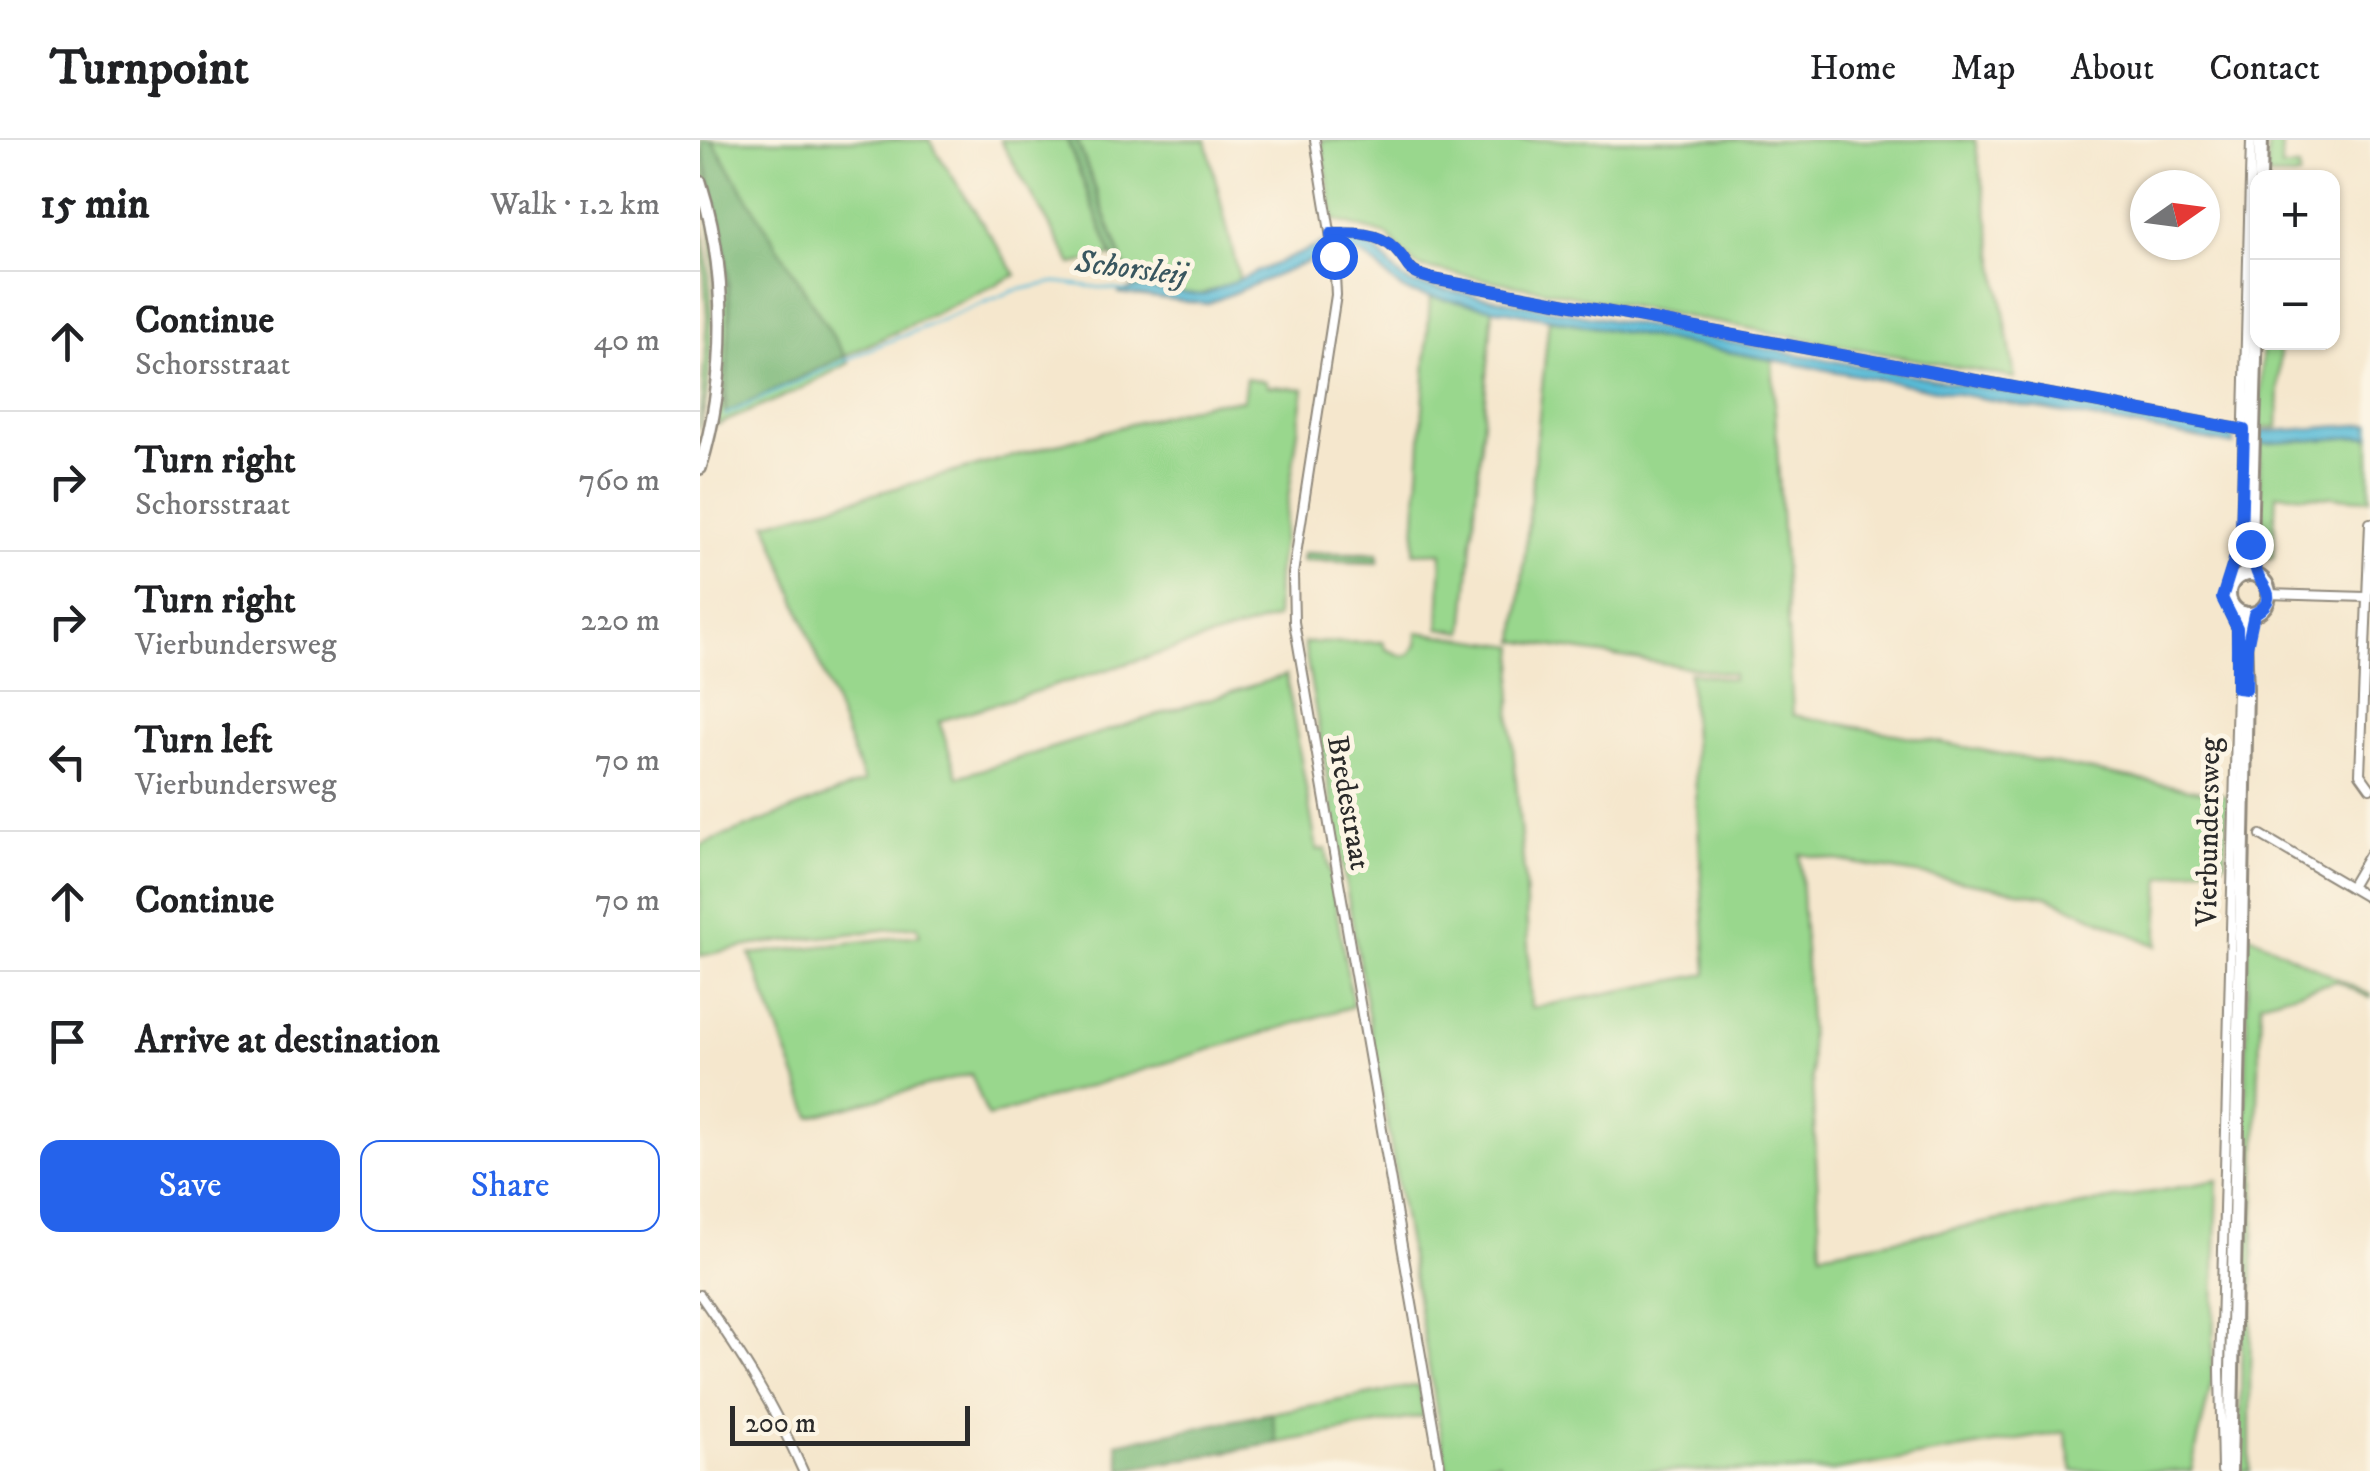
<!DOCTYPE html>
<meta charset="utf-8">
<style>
:root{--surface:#fff;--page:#f2f2f2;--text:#202124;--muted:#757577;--line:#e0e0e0;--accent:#2563eb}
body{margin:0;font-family:"IM FELL DW Pica",serif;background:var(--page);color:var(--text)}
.controls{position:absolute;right:30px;top:30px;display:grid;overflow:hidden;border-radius:20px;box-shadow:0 2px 8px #0004}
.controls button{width:90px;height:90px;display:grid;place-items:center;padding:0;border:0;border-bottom:2px solid var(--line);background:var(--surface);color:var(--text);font:50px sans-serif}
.compass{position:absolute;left:1430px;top:30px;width:90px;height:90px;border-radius:50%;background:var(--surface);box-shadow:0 2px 8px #0004;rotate:76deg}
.scale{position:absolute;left:30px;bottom:25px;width:240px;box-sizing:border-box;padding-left:10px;border:5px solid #2b2b2b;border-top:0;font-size:28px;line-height:35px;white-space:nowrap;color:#2b2b2b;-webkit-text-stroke:8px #fcf5e5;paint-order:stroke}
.stop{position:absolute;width:30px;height:30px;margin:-22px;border:8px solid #2563eb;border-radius:50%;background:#fff}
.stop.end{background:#2563eb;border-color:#fff;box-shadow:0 2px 10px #0008}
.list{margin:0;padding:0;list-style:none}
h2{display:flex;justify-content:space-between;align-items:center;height:130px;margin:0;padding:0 40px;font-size:42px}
h2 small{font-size:32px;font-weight:400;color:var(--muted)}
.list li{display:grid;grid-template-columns:65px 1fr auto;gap:30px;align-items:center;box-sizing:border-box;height:140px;padding:0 40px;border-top:2px solid var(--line)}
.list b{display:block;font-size:38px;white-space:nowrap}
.list p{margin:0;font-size:32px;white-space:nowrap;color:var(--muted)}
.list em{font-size:32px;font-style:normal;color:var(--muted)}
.actions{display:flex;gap:20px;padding:30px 40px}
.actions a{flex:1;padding:22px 0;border:2px solid var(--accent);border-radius:20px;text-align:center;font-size:35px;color:var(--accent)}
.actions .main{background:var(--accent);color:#fff}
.icon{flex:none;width:55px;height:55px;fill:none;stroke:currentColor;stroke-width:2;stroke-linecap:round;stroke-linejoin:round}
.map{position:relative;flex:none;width:1670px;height:1331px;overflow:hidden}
header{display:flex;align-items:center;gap:60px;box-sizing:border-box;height:140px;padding:0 50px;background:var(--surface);border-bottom:2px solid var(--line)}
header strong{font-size:48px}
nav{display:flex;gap:55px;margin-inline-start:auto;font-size:35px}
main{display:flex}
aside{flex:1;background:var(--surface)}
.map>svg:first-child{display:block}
.green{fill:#99d78d;stroke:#62815c;stroke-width:2.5}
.forest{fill:#7ab878;stroke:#527252;stroke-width:2.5}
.water{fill:#5abcd8;stroke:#427482;stroke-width:2.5}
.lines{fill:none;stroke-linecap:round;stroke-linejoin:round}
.stream{stroke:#5abcd8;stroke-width:2.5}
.minor-casing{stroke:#90897c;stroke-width:12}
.secondary-casing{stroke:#90897c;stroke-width:16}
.primary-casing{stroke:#90897c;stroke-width:18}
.minor{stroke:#fff;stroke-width:8}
.secondary{stroke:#fff;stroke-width:11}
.primary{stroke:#fff;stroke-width:12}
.route{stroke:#2563eb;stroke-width:12}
.labels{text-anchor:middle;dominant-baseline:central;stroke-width:10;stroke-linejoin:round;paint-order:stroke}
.street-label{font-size:30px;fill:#2b2b2b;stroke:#fcf5e5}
.water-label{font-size:32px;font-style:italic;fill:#39565f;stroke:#fcf5e5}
</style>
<header>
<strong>Turnpoint</strong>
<nav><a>Home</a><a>Map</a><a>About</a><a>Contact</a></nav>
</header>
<main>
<aside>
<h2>15 min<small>Walk · 1.2 km</small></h2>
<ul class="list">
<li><svg class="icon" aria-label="ahead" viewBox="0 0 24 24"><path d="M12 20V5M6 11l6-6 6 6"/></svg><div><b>Continue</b><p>Schorsstraat</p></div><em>40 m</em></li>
<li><svg class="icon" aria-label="right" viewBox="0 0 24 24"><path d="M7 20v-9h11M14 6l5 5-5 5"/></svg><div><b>Turn right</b><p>Schorsstraat</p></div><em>760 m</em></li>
<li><svg class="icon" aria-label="right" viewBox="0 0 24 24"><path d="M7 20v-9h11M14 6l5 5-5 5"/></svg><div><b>Turn right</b><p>Vierbundersweg</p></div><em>220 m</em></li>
<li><svg class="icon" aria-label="left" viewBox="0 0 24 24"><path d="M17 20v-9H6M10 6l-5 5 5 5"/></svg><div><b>Turn left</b><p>Vierbundersweg</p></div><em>70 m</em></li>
<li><svg class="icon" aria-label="ahead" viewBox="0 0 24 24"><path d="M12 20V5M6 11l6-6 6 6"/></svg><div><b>Continue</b></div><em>70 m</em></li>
<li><svg class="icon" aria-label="arrive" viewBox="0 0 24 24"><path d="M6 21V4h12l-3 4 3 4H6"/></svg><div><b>Arrive at destination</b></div></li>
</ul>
<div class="actions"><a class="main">Save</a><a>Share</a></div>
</aside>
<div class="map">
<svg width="1670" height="1331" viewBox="0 0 1670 1331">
<rect width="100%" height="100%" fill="#fcf5e5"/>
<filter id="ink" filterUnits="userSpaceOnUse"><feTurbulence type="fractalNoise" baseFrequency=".01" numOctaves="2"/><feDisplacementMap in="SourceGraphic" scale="20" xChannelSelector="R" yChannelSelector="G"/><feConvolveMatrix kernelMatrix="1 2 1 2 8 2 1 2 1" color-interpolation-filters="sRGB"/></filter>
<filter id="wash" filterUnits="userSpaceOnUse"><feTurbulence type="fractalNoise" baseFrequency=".0048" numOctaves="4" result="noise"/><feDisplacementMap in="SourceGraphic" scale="40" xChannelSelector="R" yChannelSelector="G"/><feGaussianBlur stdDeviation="2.25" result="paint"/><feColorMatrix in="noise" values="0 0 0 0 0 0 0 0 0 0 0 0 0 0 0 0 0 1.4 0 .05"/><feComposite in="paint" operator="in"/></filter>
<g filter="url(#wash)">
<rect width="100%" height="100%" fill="#f5e7cd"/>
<g class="green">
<path d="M12 0H229L316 135 145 216 149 223 92 253 17 285 22 225 8 55 0 28V9C25 92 38 177 23 264L26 273 144 216Z"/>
<path d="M300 0H367L412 116 372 124Z"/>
<path d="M377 0H506L540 141 499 155 433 148Z"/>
<path d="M621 0H1275L1315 238 724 128 715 125 687 95 634 80Z"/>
<path d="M1568 0H1582L1581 28H1599V37H1567Z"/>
<path d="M0 77C15 146 16 220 0 289L7 176Z"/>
<path d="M730 157 793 168 764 492 739 488 742 412 714 413Z"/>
<path d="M849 179 1072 220 1093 575 1527 656 1525 722 1461 738 1457 806 1347 756 1100 714 1121 1113 1518 1040 1512 1241 1491 1331H1373L1365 1292 1132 1331H802L798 1321 747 1331 604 503 683 502 686 509 703 516 710 514 717 504V492L816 506 810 573 825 744 831 868 1007 834 989 532 1032 539 1033 534 816 501Z"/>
<path d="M1563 203H1580L1578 287 1559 288Z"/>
<path d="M546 238 565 241 568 246 604 249 577 436 576 478 239 581 258 637 586 535 617 710 626 709 653 866 288 977 271 934 111 977 50 814 220 795 217 786 53 805 0 816V705L164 642 67 383 508 263 543 260Z"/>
<path d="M1670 296V359L1576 354 1573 418 1558 417 1560 304Z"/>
<path d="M1548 794 1670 855V858L1636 841 1561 862 1550 1227V1331H1540Z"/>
<path d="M719 1245 724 1276 577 1303 572 1273Z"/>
</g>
<g class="forest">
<path d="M0 0H12L145 216 25 274 30 175 27 128 22 90Z"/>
<path d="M367 0H377L425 128 412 116Z"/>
<path d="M603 413H678V423L602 421Z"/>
<path d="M572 1273 577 1303 422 1330 417 1303Z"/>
</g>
<g class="water">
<path d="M640 102C693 102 680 130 713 144L1534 294V305L710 153C679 140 681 113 640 112Z"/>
<path d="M624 103 625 115 507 164 418 153 435 148 503 155Z"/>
<path d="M1670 284V296L1560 304 1561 292Z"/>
</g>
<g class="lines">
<path class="stream" d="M25 275 175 207 313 151 356 142 426 151"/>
</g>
</g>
<g filter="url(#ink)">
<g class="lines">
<defs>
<g id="minor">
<path d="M615 0 634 116 636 155 593 434 594 482 741 1331"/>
<path d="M631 94C652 93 679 92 695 109 713 127 703 131 733 139L1544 290"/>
<path d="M1670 383 1660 634 1670 648"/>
<path d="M1568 454 1666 457"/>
<path d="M1561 695 1670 759"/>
<path d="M1650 747 1670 713"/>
<path d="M0 1155C40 1212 75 1267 103 1331"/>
<path d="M1522 1331 1520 1230 1538 509 1537 488 1523 458 1541 398 1551 0"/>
</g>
<path id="secondary" d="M0 42C28 131 28 238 0 328"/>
<g id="primary">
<path d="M1560 38 1561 0"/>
<circle cx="1549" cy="454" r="20"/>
<path d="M1545 435 1550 403 1558 110"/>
<path d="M1530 1331 1546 549 1543 473"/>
</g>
</defs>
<use href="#minor" class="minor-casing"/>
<use href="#secondary" class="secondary-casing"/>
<use href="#primary" class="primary-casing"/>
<use href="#minor" class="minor"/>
<use href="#secondary" class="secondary"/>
<use href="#primary" class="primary"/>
</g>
</g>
<g class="lines" filter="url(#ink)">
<path class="route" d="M634 116 631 94C652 93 679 92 695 109 713 127 702 131 733 139L1544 290 1541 398 1522 458 1537 488V548L1546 549 1547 507 1554 474C1582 457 1561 448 1556 430 1554 421 1553 412 1550 404"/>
</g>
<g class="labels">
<g class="street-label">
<text transform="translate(648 663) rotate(80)">Bredestraat</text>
<text transform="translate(1509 692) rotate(-89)">Vierbundersweg</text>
</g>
<g class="water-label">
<text transform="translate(431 129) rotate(7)">Schorsleij</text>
</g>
</g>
</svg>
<div class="controls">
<button>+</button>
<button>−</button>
</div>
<svg class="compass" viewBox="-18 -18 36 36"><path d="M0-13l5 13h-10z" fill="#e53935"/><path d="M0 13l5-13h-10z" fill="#757577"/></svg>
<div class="scale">200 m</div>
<div class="stop" style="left:634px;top:116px"></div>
<div class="stop end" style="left:1550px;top:404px"></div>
</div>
</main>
